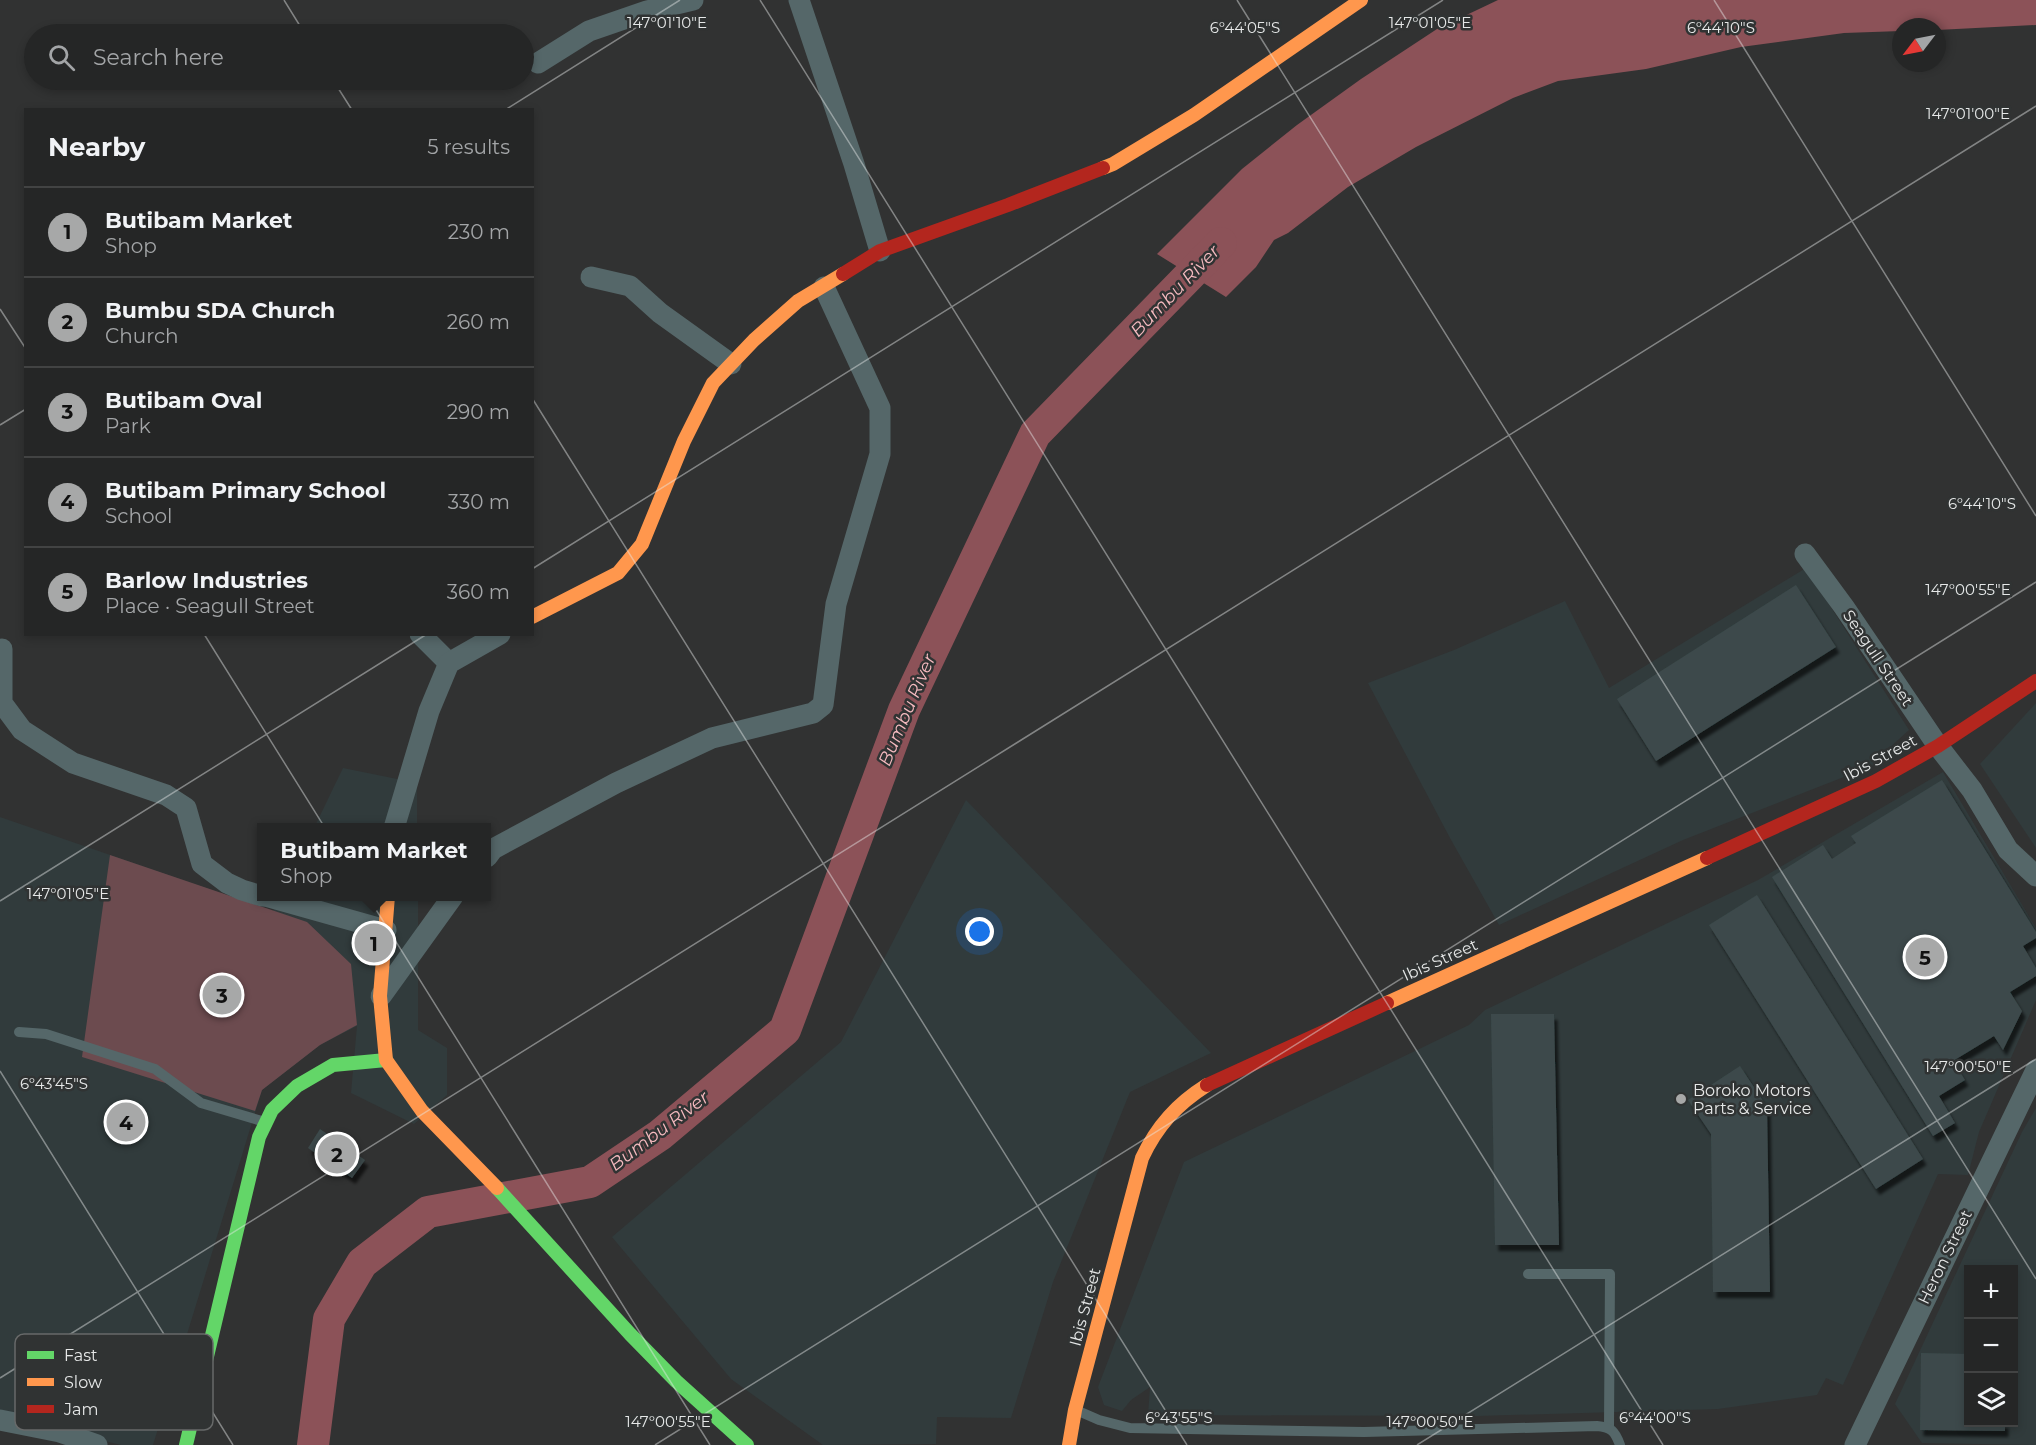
<!DOCTYPE html>
<meta charset="utf-8">
<style>
:root{--surface:#252626;--page:#313232;--text:#f1f3f6;--muted:#a3a5a7;--line:#424343;--accent:#a7a8a8}
body{margin:0;font-family:Montserrat,sans-serif;background:var(--page);color:var(--text)}
.controls{position:absolute;right:18px;bottom:18px;display:grid;overflow:hidden;border-radius:0px;box-shadow:0 3px 9px #0003}
.controls button{width:54px;height:54px;display:grid;place-items:center;padding:0;border:0;border-bottom:2px solid var(--line);background:var(--surface);color:var(--text);font:30px sans-serif}
.compass{position:absolute;left:1892px;top:18px;width:54px;height:54px;border-radius:50%;background:var(--surface);box-shadow:0 3px 9px #0003;rotate:238deg}
.you{position:absolute;left:980px;top:932px;width:21px;height:21px;margin:-15px;border:4px solid #fff;border-radius:50%;background:#1a73e8;box-shadow:0 0 0 9px #1a73e833}
.badge{display:grid;place-items:center;width:39px;height:39px;border-radius:50%;background:var(--accent);color:#111;font-size:20px;font-weight:700}
.pin{position:absolute;translate:-50% -50%;border:3px solid #fff;box-shadow:0 2px 6px #0006}
.popup{position:absolute;left:257px;top:823px;width:234px;height:78px;box-sizing:border-box;display:grid;place-content:center;border-radius:0px;background:var(--surface);filter:drop-shadow(0 2px 4px #0005);font-size:20px;white-space:nowrap;color:var(--muted)}
.popup b{font-size:22px;color:var(--text)}
.popup::after{content:'';position:absolute;left:50%;top:100%;margin-left:-12px;border:12px solid transparent;border-top-color:var(--surface)}
.list{margin:0;padding:0;list-style:none}
h2{display:flex;justify-content:space-between;align-items:center;height:78px;margin:0;padding:0 24px;font-size:26px}
h2 small{font-size:20px;font-weight:400;color:var(--muted)}
.list li{display:grid;grid-template-columns:39px 1fr auto;gap:18px;align-items:center;box-sizing:border-box;height:90px;padding:0 24px;border-top:2px solid var(--line)}
.list b{display:block;font-size:22px;white-space:nowrap}
.list p{margin:0;font-size:20px;white-space:nowrap;color:var(--muted)}
.list em{font-size:20px;font-style:normal;color:var(--muted)}
.icon{flex:none;width:33px;height:33px;fill:none;stroke:currentColor;stroke-width:2;stroke-linecap:round;stroke-linejoin:round}
.map{position:relative;flex:none;width:2036px;height:1445px;overflow:hidden}
.search{position:absolute;background:var(--surface);box-shadow:0 3px 9px #0003;left:24px;top:24px;width:510px;height:66px;display:flex;align-items:center;gap:15px;box-sizing:border-box;padding:0 21px;border-radius:33px;color:var(--muted);font-size:22px}
.panel{position:absolute;background:var(--surface);box-shadow:0 3px 9px #0003;left:24px;top:108px;width:510px;height:528px;border-radius:0px}
.map>svg:first-child{display:block}
.built{fill:#313b3c;fill-rule:evenodd}
.green{fill:#6c4b4f}
.water{fill:#8c5258}
.lines{fill:none;stroke-linecap:round;stroke-linejoin:round}
.river{stroke:#8c5258;stroke-width:32}
.building{fill:#3c4a4b;filter:url(#shadow)}
.lane{stroke:#556769;stroke-width:10}
.street{stroke:#556769;stroke-width:21}
.fast{stroke:#63d668;stroke-width:14}
.slow{stroke:#ff974d;stroke-width:14}
.jam{stroke:#b3261e;stroke-width:14}
.ticks{fill:none;stroke:#e6e8e8;stroke-width:1.5;stroke-opacity:0.45}
.poi-dot{fill:#a7a8a8;stroke:#303333;stroke-width:2}
.labels{text-anchor:middle;dominant-baseline:central;stroke-width:5;stroke-linejoin:round;paint-order:stroke}
.street-label{font-size:16px;fill:#e6e8e8;stroke:#303333}
.poi-label{font-size:16px;fill:#e6e8e8;stroke:#303333;text-anchor:start}
.water-label{font-size:18px;font-style:italic;fill:#f5babf;stroke:#303333}
.key{fill:#303333;stroke:#676969;stroke-width:1.5}
.key-label{font-size:16px;fill:#e6e8e8}
.ticks-label{font-size:15px;text-anchor:middle;fill:#e6e8e8;stroke:#303333;stroke-width:5;stroke-linejoin:round;paint-order:stroke}
</style>
<div class="map">
<svg width="2036" height="1445" viewBox="0 0 2036 1445">
<defs>
<filter id="shadow"><feDropShadow dx="3.5" dy="6" stdDeviation="1.5" flood-color="#0009"/></filter>
</defs>
<rect width="100%" height="100%" fill="#313232"/>
<g class="built">
<path d="M1806 568 1909 730 1888 749 1895 757 1683 840 1499 925 1450 838 1368 683 1454 650 1565 601 1609 688Z"/>
<path d="M2036 703V848L1980 764Z"/>
<path d="M343 768 417 783V827L314 828Z"/>
<path d="M1943 772 2036 928V1000L1979 1132 1968 1175 1938 1174 1843 1385 1826 1378 1817 1395 1718 1409 1477 1416 1148 1415 1150 1387 1131 1400 1122 1411 1104 1405 1098 1387 1184 1162 1469 1025 1485 1010 1758 880Z"/>
<path d="M966 800 1211 1053 1130 1092 1053 1282 1011 1418 937 1417 936 1444 823 1445 731 1379 612 1237 841 1042Z"/>
<path d="M0 817 273 911 280 897H418V1030L447 1048V1095L414 1124 351 1093 357 1026 320 1045 262 1090 153 1445H121L0 1415Z"/>
<path d="M2036 1108V1445L1922 1443 1895 1404 2022 1132ZM1968 1270H2014V1422H1968Z"/>
</g>
<path class="green" d="M110 855 307 922 351 964 357 1025 320 1045 262 1090 255 1111 82 1057Z"/>
<path class="water" d="M1498 0H2036V25L1937 30V27H1901V31L1844 33 1741 47 1646 69 1558 81 1513 98 1416 147 1348 187 1288 233 1274 240 1256 267 1226 297 1157 254 1242 169 1297 125 1361 79 1437 29Z"/>
<g class="lines">
<path class="river" d="M313 1445 329 1319 362 1263 428 1212 590 1182 660 1135 785 1030 904 710 1035 434 1221 243"/>
</g>
<g class="building">
<path d="M1796 585 1836 647 1656 761 1617 699Z"/>
<path d="M1942 780 2036 932V938L2023 946 2036 968V976L2010 992 2022 1011 2003 1050 1994 1036 1953 1061 1965 1080 1939 1096 1955 1123 1933 1136 1772 877 1823 845 1832 859 1856 843 1851 836Z"/>
<path d="M1757 895 1923 1159 1876 1189 1709 925Z"/>
<path d="M1491 1014H1554L1559 1245H1495Z"/>
<path d="M1740 1066 1767 1107 1770 1292H1713L1711 1134 1688 1100Z"/>
<path d="M320 1129 365 1160 352 1178 308 1148Z"/>
<path d="M1921 1353 1968 1354V1422H2005V1431L1920 1430Z"/>
</g>
<g class="lines">
<g class="lane">
<path d="M19 1032 46 1034 155 1069 201 1103 265 1122"/>
<path d="M1528 1274H1610L1609 1426"/>
<path d="M1076 1410 1099 1420 1130 1428 1364 1432 1597 1426C1611 1427 1615 1431 1620 1445"/>
</g>
<g class="street">
<path d="M799 0 854 164 880 251"/>
<path d="M538 63 589 31 647 11 693 0"/>
<path d="M591 277 630 286 660 313 731 364"/>
<path d="M1805 554 1844 607 1938 746 1972 790 2008 850 2036 876"/>
<path d="M420 634 449 663"/>
<path d="M2 649V703L22 730 73 763 166 795 186 808 202 864 227 883 242 890 262 896"/>
<path d="M394 828 429 711 449 663 500 634"/>
<path d="M487 857 493 849 616 783 712 738 813 713 823 705 836 604 880 454V408L824 287"/>
<path d="M265 896 386 930"/>
<path d="M381 996 453 896"/>
<path d="M0 1420 60 1432 97 1445"/>
<path d="M1855 1445 2036 1070"/>
</g>
<g class="fast">
<path d="M497 1188 630 1334 676 1381 747 1445"/>
<path d="M186 1445 259 1137 272 1110 297 1086 333 1065 386 1060"/>
</g>
<g class="slow">
<path d="M1103 168 1113 164 1194 115 1361 0"/>
<path d="M532 617 618 573 642 544 684 441 713 383 754 340 798 301 843 274"/>
<path d="M388 896 380 996 386 1060 422 1111 497 1188"/>
<path d="M1387 1003 1707 858"/>
<path d="M1069 1445 1075 1410 1142 1158C1157 1126 1177 1104 1207 1085"/>
</g>
<g class="jam">
<path d="M843 274 880 251 1008 205 1103 168"/>
<path d="M1707 858 1876 781 1938 746 2036 681"/>
<path d="M1207 1085 1387 1003"/>
</g>
</g>
<path class="ticks" d="M284 0 305 34M760 0 1663 1445M1237 0 2036 1279M1714 0 2036 516M333 80 352 110M505 110 680 0M0 309 26 349M532 398 1187 1445M0 425 26 409M532 569 1443 0M204 634 710 1445M0 901 427 634M0 1071 233 1445M0 1378 2036 106M655 1445 2036 582M1417 1445 2036 1059"/>
<circle class="poi-dot" cx="1681" cy="1099" r="6"/>
<g class="labels">
<g class="street-label">
<text transform="translate(1878 658) rotate(56)">Seagull Street</text>
<text transform="translate(1880 758) rotate(-28)">Ibis Street</text>
<text transform="translate(1440 960) rotate(-24)">Ibis Street</text>
<text transform="translate(1945 1257) rotate(-64)">Heron Street</text>
<text transform="translate(1085 1307) rotate(-75)">Ibis Street</text>
</g>
<g class="poi-label">
<text x="1693" y="1090">Boroko Motors<tspan x="1693" dy="18">Parts &amp; Service</tspan></text>
</g>
<g class="water-label">
<text transform="translate(1175 291) rotate(-46)">Bumbu River</text>
<text transform="translate(907 710) rotate(-67)">Bumbu River</text>
<text transform="translate(659 1131) rotate(-37)">Bumbu River</text>
</g>
</g>
<rect x="15" y="1334" width="198" height="96" rx="9" class="key"/>
<rect x="27" y="1351" width="27" height="8" fill="#63d668"/>
<rect x="27" y="1378" width="27" height="8" fill="#ff974d"/>
<rect x="27" y="1405" width="27" height="8" fill="#b3261e"/>
<g class="key-label">
<text x="64" y="1361">Fast</text>
<text x="64" y="1388">Slow</text>
<text x="64" y="1415">Jam</text>
</g>
<g class="ticks-label">
<text x="1430" y="28">147°01'05"E</text>
<text x="667" y="28">147°01'10"E</text>
<text x="1721" y="33">6°44'10"S</text>
<text x="1245" y="33">6°44'05"S</text>
<text x="1968" y="119">147°01'00"E</text>
<text x="1982" y="509">6°44'10"S</text>
<text x="1968" y="595">147°00'55"E</text>
<text x="68" y="899">147°01'05"E</text>
<text x="1968" y="1072">147°00'50"E</text>
<text x="54" y="1089">6°43'45"S</text>
<text x="1179" y="1423">6°43'55"S</text>
<text x="1655" y="1423">6°44'00"S</text>
<text x="668" y="1427">147°00'55"E</text>
<text x="1430" y="1427">147°00'50"E</text>
</g>
</svg>
<div class="controls">
<button>+</button>
<button>−</button>
<button><svg class="icon" aria-label="layers" viewBox="0 0 24 24"><path d="M12 4l9 5-9 5-9-5zM3 14l9 5 9-5"/></svg></button>
</div>
<svg class="compass" viewBox="-18 -18 36 36"><path d="M0-13l5 13h-10z" fill="#e53935"/><path d="M0 13l5-13h-10z" fill="#a3a5a7"/></svg>
<div class="you"></div>
<div class="pin badge" style="left:374px;top:943px">1</div>
<div class="popup"><b>Butibam Market</b>Shop</div>
<div class="pin badge" style="left:337px;top:1154px">2</div>
<div class="pin badge" style="left:222px;top:995px">3</div>
<div class="pin badge" style="left:126px;top:1122px">4</div>
<div class="pin badge" style="left:1925px;top:957px">5</div>
<div class="search"><svg class="icon" aria-label="search" viewBox="0 0 24 24"><circle cx="10" cy="10" r="6"/><path d="M15 15l6 6"/></svg>Search here</div>
<section class="panel">
<h2>Nearby<small>5 results</small></h2>
<ul class="list">
<li><span class="badge">1</span><div><b>Butibam Market</b><p>Shop</p></div><em>230 m</em></li>
<li><span class="badge">2</span><div><b>Bumbu SDA Church</b><p>Church</p></div><em>260 m</em></li>
<li><span class="badge">3</span><div><b>Butibam Oval</b><p>Park</p></div><em>290 m</em></li>
<li><span class="badge">4</span><div><b>Butibam Primary School</b><p>School</p></div><em>330 m</em></li>
<li><span class="badge">5</span><div><b>Barlow Industries</b><p>Place · Seagull Street</p></div><em>360 m</em></li>
</ul>
</section>
</div>
